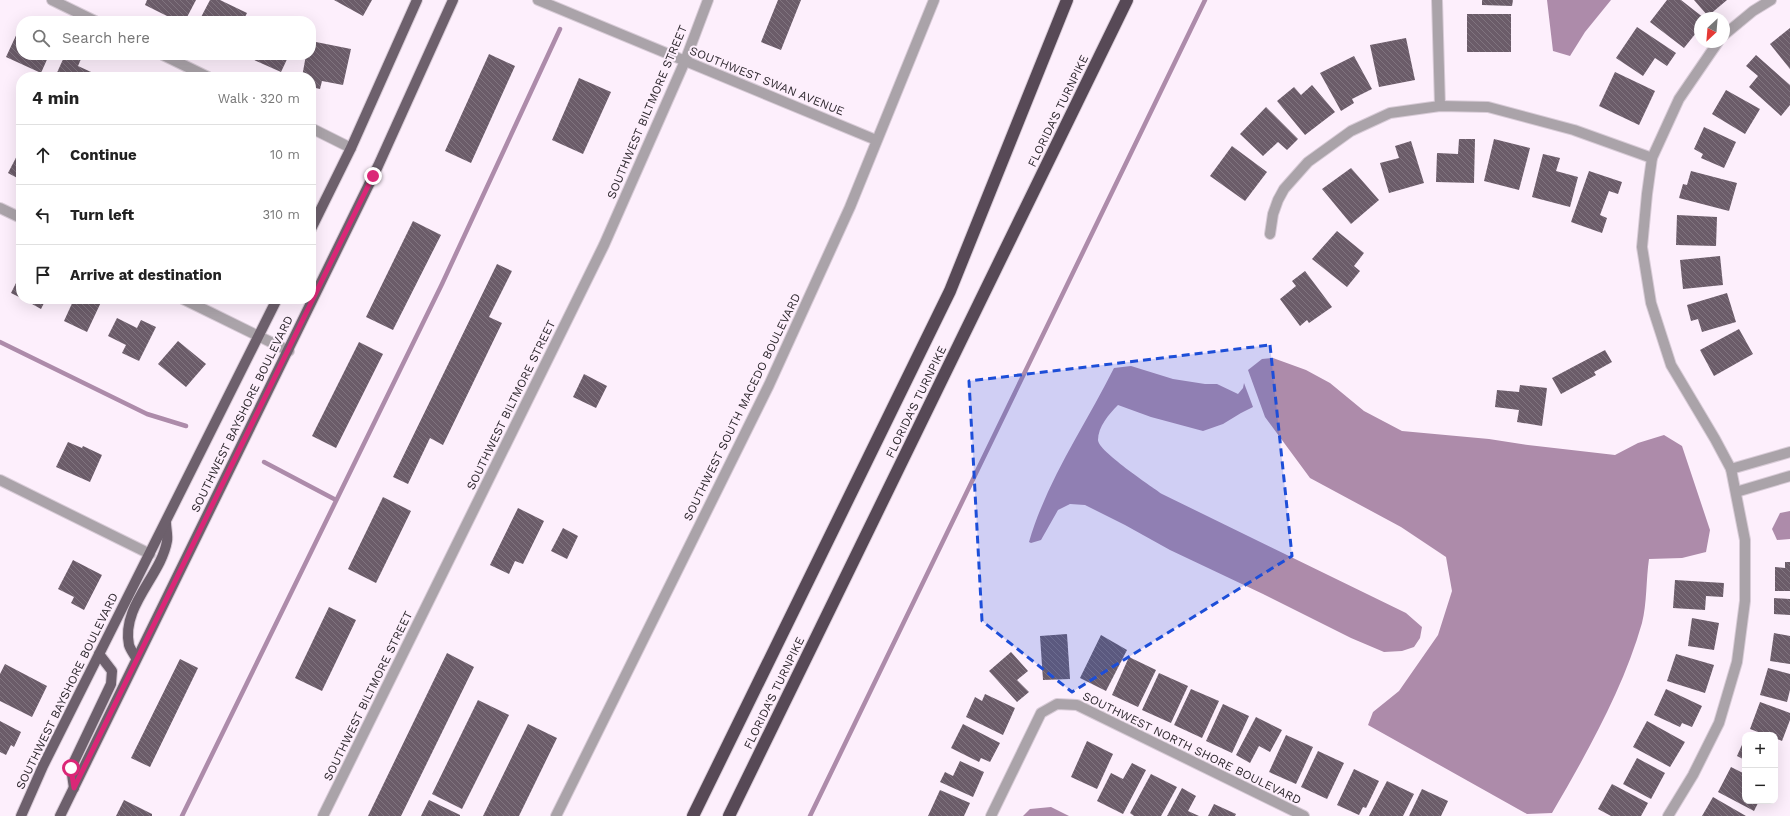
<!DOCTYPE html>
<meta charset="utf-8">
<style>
:root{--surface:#fff;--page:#f6f6f6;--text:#222;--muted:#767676;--line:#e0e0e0}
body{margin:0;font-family:"Work Sans",sans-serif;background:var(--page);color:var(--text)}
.controls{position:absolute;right:12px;bottom:12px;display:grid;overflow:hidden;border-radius:8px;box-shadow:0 4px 16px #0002}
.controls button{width:36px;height:36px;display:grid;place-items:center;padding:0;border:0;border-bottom:1px solid var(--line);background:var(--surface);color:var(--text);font:20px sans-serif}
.compass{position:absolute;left:1694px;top:12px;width:36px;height:36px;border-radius:50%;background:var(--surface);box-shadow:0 4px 16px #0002;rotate:206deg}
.stop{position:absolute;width:12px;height:12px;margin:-9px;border:3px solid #db2777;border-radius:50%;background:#fff}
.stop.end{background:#db2777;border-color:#fff;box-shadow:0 1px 4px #0008}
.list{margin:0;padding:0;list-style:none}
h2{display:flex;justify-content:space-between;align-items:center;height:52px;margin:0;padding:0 16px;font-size:17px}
h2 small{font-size:13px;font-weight:400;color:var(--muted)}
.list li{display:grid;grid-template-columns:26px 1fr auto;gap:12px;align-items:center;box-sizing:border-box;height:60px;padding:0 16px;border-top:1px solid var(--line)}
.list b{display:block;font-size:15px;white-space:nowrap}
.list em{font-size:13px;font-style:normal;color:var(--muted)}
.icon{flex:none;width:22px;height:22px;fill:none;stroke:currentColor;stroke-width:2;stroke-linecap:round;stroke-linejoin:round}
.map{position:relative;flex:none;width:1790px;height:816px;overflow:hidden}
.search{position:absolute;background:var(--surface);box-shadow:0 4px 16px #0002;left:16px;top:16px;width:300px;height:44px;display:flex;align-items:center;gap:10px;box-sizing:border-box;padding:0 14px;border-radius:16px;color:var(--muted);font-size:15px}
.panel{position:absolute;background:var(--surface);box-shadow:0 4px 16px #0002;left:16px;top:72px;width:300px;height:232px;border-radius:16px}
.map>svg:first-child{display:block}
.water{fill:#ad8baa}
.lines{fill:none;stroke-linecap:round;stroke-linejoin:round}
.stream{stroke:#ad8baa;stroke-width:4.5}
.building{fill:url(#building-back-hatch)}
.minor-casing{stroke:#d8cbd7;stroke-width:12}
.major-casing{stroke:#d8cbd7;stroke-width:12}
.highway-casing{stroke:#d8cbd7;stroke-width:14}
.minor{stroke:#aaa3a9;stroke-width:10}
.major{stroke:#6d606c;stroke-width:10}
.highway{stroke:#574956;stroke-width:12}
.route{stroke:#db2777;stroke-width:5}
.marked{fill:#1d4ed8;fill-opacity:0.2;stroke:#1d4ed8;stroke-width:3;stroke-dasharray:8 5;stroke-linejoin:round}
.labels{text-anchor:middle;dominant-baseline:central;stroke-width:4;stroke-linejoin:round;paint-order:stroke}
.street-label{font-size:12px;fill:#2e282e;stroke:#fdeffc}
</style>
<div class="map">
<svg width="1790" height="816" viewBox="0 0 1790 816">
<defs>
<pattern id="building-back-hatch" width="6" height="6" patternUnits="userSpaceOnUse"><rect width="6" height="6" fill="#6b5c69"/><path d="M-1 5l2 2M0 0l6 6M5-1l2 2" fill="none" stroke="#80747f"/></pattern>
</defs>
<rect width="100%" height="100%" fill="#fdeffc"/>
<g class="water">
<path d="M1547 0H1611L1585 32 1570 56 1553 51Z"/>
<path d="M1273 358 1306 370 1330 383 1364 411 1402 431 1489 439 1528 445 1615 455 1638 443 1664 435 1682 446 1710 530 1706 552 1682 558 1649 559C1646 579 1647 604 1642 623 1624 687 1586 755 1552 813L1527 814 1368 725 1373 712 1399 691 1438 635 1452 591 1446 557 1401 527 1310 478 1265 417 1248 370 1262 359Z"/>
<path d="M1131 366 1173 379 1205 384H1217L1238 394 1243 388 1244 383 1253 407 1241 413 1223 424 1203 431 1151 417 1118 405C1109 414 1098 427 1098 440 1098 451 1151 486 1162 494L1406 613 1422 627 1420 638 1414 647 1402 651 1384 652 1351 638 1263 594 1170 550 1125 525 1085 505 1070 504 1058 510 1041 540 1031 543 1029 542C1047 480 1085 426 1114 368Z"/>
<path d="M1790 511V539L1777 540 1772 529 1780 513Z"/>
<path d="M1051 807 1069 816H1023L1030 809Z"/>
</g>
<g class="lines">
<g class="stream">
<path d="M0 342 147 414 186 426"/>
<path d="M264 462 336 500"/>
<path d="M182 816 442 284 560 29"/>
<path d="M810 816 1205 0"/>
</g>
</g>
<g class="building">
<path d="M147 0H196L185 21H177L145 5Z"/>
<path d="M210 0H220L247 13 243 21H199Z"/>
<path d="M334 0H372L363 16Z"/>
<path d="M778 0H801L781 50 761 42Z"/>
<path d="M1482 0H1513L1512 6 1482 5Z"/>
<path d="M1667 0H1681L1704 18H1700V28L1684 48 1650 22Z"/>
<path d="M1694 0H1727L1708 16Z"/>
<rect x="1467" y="14" width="44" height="38"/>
<path d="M1637 27 1676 53 1667 66 1655 58 1643 76 1616 58Z"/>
<path d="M1790 28V69L1770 44Z"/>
<path d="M19 29H21V55H49L41 73 6 57Z"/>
<path d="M1406 38 1415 80 1379 87 1370 45Z"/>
<path d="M311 41 351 49 343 85 322 81 320 89 311 87V77H302L306 55H311Z"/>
<path d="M489 54 515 66 471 163 445 151Z"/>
<path d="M65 55H73L81 59 78 66 102 77H55Z"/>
<path d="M243 55H289L281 72Z"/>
<path d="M1756 55 1790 85V105L1781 116 1749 87 1758 76 1746 66Z"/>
<path d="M1354 56 1372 89 1352 99 1354 103 1341 111 1320 73Z"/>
<path d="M1615 72 1655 91 1639 125 1599 106Z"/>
<path d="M579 78 611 92 583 154 552 140Z"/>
<path d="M1312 85 1335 112 1305 135 1277 101 1294 87 1301 95Z"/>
<path d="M1726 90 1760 109 1745 134 1712 114Z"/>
<path d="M1266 107 1298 139 1287 150 1278 142 1263 156 1240 134Z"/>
<path d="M1704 127 1736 142 1724 168 1701 158 1703 154 1694 149Z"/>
<path d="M1459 139H1475L1474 183 1436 182 1437 153 1458 154Z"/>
<path d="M1494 139 1530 148 1519 190 1484 181Z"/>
<path d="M1411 141 1424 183 1389 193 1380 163 1399 158 1395 146Z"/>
<path d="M1232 146 1267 172 1245 201 1210 176Z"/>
<path d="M21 148V180L8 173Z"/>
<path d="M1543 154 1560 158 1556 171 1578 177 1570 207 1532 197Z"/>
<path d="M1351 168 1379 200 1351 224 1322 189Z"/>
<path d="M1589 171 1622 182 1618 194 1609 191 1600 215 1607 218 1602 233 1571 222Z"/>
<path d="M1691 171 1737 183 1729 211 1679 198 1683 184 1687 185Z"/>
<path d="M1677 215 1717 217 1716 246 1676 245Z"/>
<path d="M413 221 441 235 393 330 366 317Z"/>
<path d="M1337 231 1364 253 1354 266 1360 271 1347 287 1312 259Z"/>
<path d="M1720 256 1723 285 1683 289 1680 260Z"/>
<path d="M497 264 512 271 489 317 502 323 443 445 430 438 408 484 393 477Z"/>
<path d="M1305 271 1332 307 1309 323 1307 320 1300 326 1280 299 1296 286 1292 281Z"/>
<path d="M21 273V298L11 293Z"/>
<path d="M1727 293 1736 322 1702 332 1698 319 1691 321 1687 305Z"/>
<path d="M23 299H46L41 309Z"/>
<path d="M74 299 102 300 87 332 64 321Z"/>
<path d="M117 318 137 328 141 320 156 327 139 361 122 353 126 345 108 336Z"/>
<path d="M1739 329 1753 354 1714 376 1700 350Z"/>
<path d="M178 341 206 364 186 387 158 364Z"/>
<path d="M359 342 383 354 336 448 312 436Z"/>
<path d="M1605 350 1612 362 1594 372 1596 375 1561 394 1552 378Z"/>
<path d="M584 374 607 386 596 408 573 397Z"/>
<path d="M1520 385 1547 388 1542 426 1517 422 1519 410 1495 407 1497 390 1519 392Z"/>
<path d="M68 442 82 448 83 446 102 455 90 482 56 467Z"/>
<path d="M383 497 411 511 376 583 348 569Z"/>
<path d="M518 508 544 521 523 564 515 561 509 574 490 565Z"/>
<path d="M563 528 578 536 567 559 551 551Z"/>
<path d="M73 560 102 575 84 610 71 603 74 597 58 589Z"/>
<path d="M1785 562H1790V591H1775V567L1785 568Z"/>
<path d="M1675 580 1724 583 1723 597 1706 596 1705 610 1673 608Z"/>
<path d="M1774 598 1790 599V615L1774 614Z"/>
<path d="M329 607 356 620 322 691 295 678Z"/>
<path d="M1692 618 1719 623 1714 650 1688 646Z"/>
<path d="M1774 633 1790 636V664L1770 661Z"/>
<path d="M1067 634 1070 679 1043 680 1040 636Z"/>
<path d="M1101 635 1127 650 1106 691 1080 678Z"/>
<path d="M1011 652 1028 671 1017 680 1029 692 1017 702 989 671Z"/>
<path d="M447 653 474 667 401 816H368Z"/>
<path d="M1676 654 1714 665 1705 693 1667 681Z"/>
<path d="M1129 657 1156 670 1138 707 1112 695Z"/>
<path d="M180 659 198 668 150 767 131 758Z"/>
<path d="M5 664 47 686 32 717 0 701V674Z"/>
<path d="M1768 668 1790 674V690L1787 702 1760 695Z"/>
<path d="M1159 673 1188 686 1171 723 1142 710Z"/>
<path d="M1191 689 1219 701 1202 738 1174 725Z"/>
<path d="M1666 689 1702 706 1692 727 1682 723 1680 727 1654 715Z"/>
<path d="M985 694 1015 708 1003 735 966 717 975 697 982 701Z"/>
<path d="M478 700 509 715 462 809 432 794Z"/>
<path d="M1760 702 1790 713V720L1782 741 1775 738V735H1766L1750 729Z"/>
<path d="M1223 704 1249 716 1232 753 1206 741Z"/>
<path d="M1256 717 1282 730 1270 752 1259 746 1250 763 1236 755Z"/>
<path d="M0 721 21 732 14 747 11 745 6 755 0 752Z"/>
<path d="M1647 721 1685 742 1670 767 1633 747Z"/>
<path d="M528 724 557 738 519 816H483Z"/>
<path d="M963 724 1000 743 990 762 981 758 979 762 951 748Z"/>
<path d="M1286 735 1313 747 1296 784 1269 772Z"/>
<path d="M1745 738V760L1737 756Z"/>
<path d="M1087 741 1113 754 1097 789 1071 777Z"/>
<path d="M1318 751 1344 763 1327 799 1301 787Z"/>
<path d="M1637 758 1665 773 1651 799 1623 784Z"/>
<path d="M960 761 984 772 973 797 940 782 945 772 953 776Z"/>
<path d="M1132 763 1146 770 1123 814 1097 801 1111 773 1123 779Z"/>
<path d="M1731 767 1745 774V801H1759L1754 811 1718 792Z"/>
<path d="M1354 769 1379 781 1366 808 1363 807 1359 815 1337 805Z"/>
<path d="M1151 774 1177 787 1161 816H1134L1130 813Z"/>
<path d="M1387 781 1414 794 1403 816H1369Z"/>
<path d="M1612 784 1648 803 1641 816H1611L1598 809Z"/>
<path d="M1182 788 1196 796 1188 811 1199 816H1167Z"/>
<path d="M1422 789 1448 801 1441 816H1409Z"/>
<path d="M940 790 970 803 964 816H928Z"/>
<path d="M1713 797 1746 816H1702Z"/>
<path d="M124 800 152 814V816H116Z"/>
<path d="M429 800 460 815V816H421Z"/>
<path d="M1214 804 1236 814 1235 816H1208Z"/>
</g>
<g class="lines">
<defs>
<g id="minor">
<path d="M52 0 95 21"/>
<path d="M538 0 876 140"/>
<path d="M1437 0 1440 106"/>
<path d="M1724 35 1753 11 1771 0"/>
<path d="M163 55 208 77"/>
<path d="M311 128 351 148"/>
<path d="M0 208 21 218"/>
<path d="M1270 234 1273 214 1278 200 1284 189 1308 162 1351 131 1390 113 1440 106 1488 107 1574 130 1652 158"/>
<path d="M183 299 289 351"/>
<path d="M1731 469 1790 452"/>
<path d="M0 480 150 554"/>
<path d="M1736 492 1790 476"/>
<path d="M323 816 604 245 685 61 708 0"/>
<path d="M556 816 769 385 850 207 934 0"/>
<path d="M991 816 1041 713 1057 704 1077 705 1304 816"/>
<path d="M1668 816 1693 775 1719 723 1737 662 1745 601V540L1731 469 1715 439 1671 365 1651 303 1642 247 1647 194 1652 158 1679 99 1718 42"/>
</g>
<g id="major">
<path d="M311 229 351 148 417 0"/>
<path d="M136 658C134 654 130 649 129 645 121 606 161 576 167 541 168 536 166 528 166 523"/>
<path d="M74 788 71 768 111 684 112 671 99 654"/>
<path d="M21 816 43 766 277 299"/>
<path d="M60 816 378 166 453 0"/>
</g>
<g id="highway">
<path d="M693 816 950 291 1067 0"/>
<path d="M729 816 1127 0"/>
</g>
</defs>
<use href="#minor" class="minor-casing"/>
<use href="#major" class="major-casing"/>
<use href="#highway" class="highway-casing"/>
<use href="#minor" class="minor"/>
<use href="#major" class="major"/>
<use href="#highway" class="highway"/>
</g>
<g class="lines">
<path class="route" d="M71 768 74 788 373 176"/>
</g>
<path class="marked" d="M1270 345 1292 556 1072 692 982 621 969 381Z"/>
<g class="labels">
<g class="street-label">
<text transform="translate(767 81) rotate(22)">SOUTHWEST SWAN AVENUE</text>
<text transform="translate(1058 111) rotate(-64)">FLORIDA'S TURNPIKE</text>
<text transform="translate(647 112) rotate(-67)">SOUTHWEST BILTMORE STREET</text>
<text transform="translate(916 402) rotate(-64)">FLORIDA'S TURNPIKE</text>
<text transform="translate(511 405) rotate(-64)">SOUTHWEST BILTMORE STREET</text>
<text transform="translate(742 407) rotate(-64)">SOUTHWEST SOUTH MACEDO BOULEVARD</text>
<text transform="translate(242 414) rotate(-64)">SOUTHWEST BAYSHORE BOULEVARD</text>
<text transform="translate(67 691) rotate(-64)">SOUTHWEST BAYSHORE BOULEVARD</text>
<text transform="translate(774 693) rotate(-64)">FLORIDA'S TURNPIKE</text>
<text transform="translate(368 696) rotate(-64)">SOUTHWEST BILTMORE STREET</text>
<text transform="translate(1192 748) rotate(26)">SOUTHWEST NORTH SHORE BOULEVARD</text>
</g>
</g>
</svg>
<div class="controls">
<button>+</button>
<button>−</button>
</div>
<svg class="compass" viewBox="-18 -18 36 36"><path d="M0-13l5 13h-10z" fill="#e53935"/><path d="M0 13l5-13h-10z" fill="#767676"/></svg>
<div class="stop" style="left:71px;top:768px"></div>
<div class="stop end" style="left:373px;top:176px"></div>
<div class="search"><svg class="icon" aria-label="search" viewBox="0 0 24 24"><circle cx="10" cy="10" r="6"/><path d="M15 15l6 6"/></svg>Search here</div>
<section class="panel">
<h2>4 min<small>Walk · 320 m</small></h2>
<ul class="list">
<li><svg class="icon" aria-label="ahead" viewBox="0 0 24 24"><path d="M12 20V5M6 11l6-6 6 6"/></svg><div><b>Continue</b></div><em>10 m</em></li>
<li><svg class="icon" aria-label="left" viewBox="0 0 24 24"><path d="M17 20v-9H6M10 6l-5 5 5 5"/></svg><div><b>Turn left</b></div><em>310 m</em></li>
<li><svg class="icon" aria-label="arrive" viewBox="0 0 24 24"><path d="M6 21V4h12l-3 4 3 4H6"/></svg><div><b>Arrive at destination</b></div></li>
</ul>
</section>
</div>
